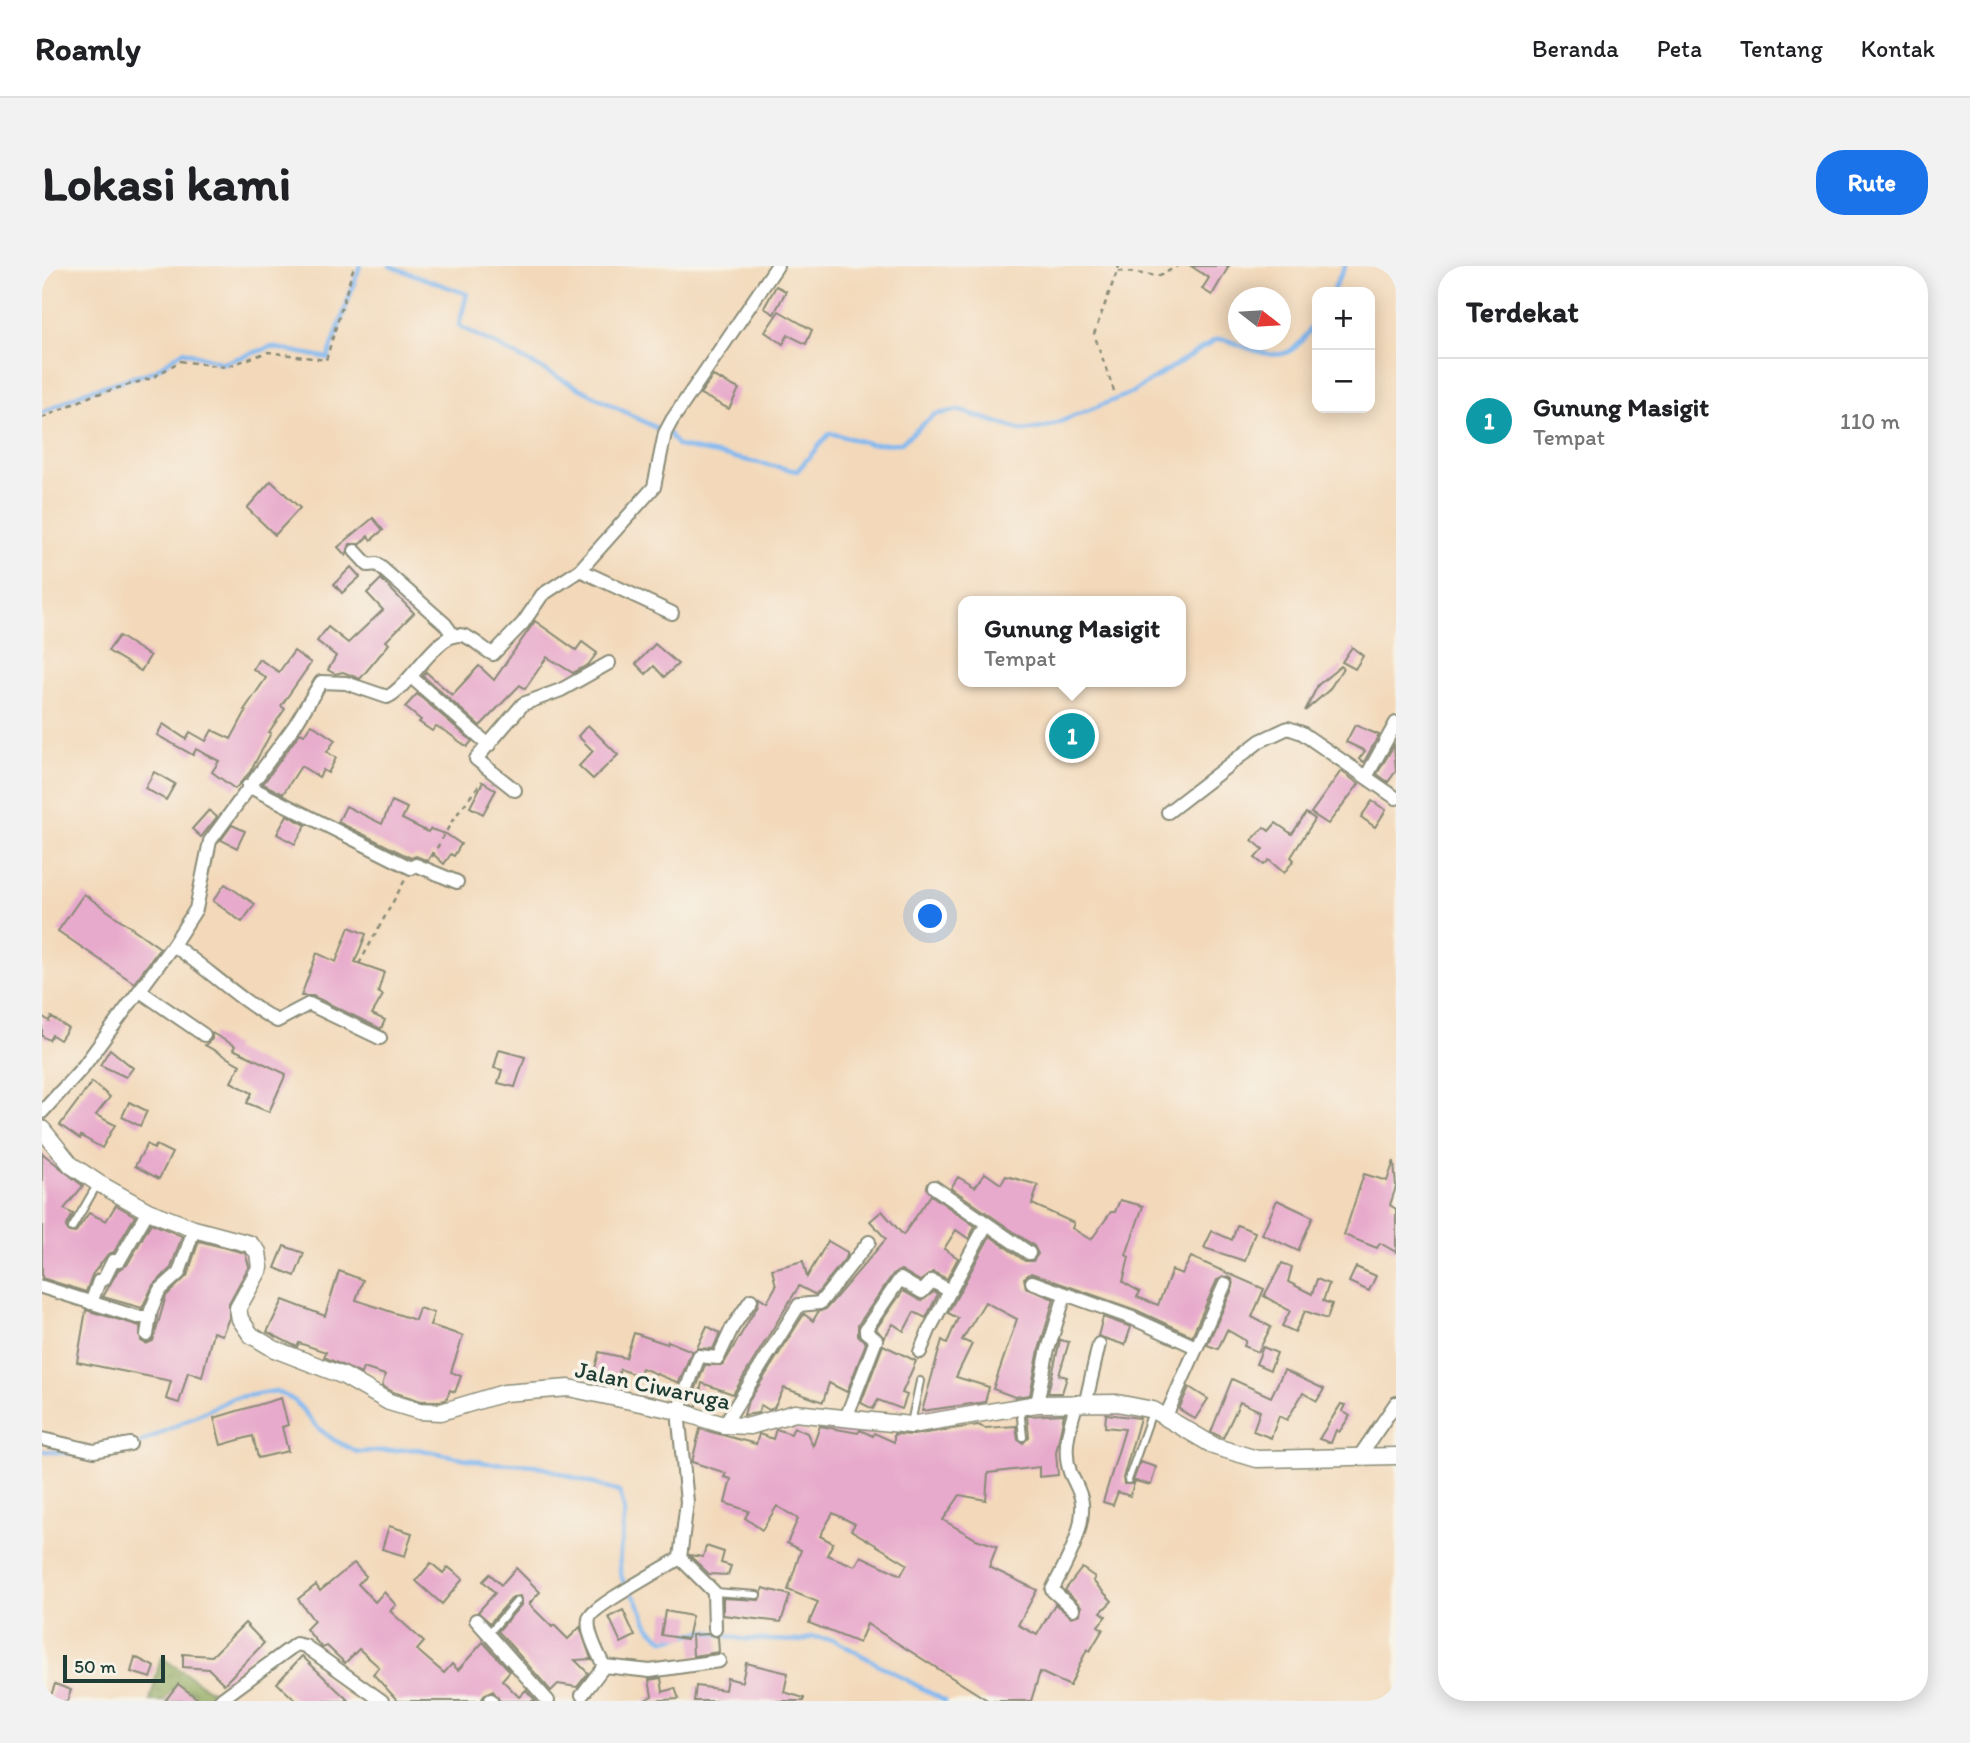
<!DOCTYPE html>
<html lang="id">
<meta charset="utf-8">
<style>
:root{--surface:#fff;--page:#f2f2f2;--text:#202124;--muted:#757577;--line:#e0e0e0;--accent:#1a73e8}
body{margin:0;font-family:Itim,sans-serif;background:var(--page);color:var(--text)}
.controls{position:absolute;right:21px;top:21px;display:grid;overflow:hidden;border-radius:14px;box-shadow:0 4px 18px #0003}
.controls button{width:63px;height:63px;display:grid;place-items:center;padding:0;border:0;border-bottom:2px solid var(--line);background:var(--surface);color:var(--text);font:35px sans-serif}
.compass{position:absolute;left:1186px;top:21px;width:63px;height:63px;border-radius:50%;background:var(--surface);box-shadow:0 4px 18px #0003;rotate:107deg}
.scale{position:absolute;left:21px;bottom:18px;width:102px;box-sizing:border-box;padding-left:7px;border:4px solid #1f3d34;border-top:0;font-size:19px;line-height:24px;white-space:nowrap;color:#1f3d34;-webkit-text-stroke:5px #f7f3e8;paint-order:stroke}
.you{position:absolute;left:889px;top:651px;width:24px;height:24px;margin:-18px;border:5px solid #fff;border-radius:50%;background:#1a73e8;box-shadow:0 0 0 10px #1a73e833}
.badge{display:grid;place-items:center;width:46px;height:46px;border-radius:50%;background:var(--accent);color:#fff;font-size:23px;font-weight:700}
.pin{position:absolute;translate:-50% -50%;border:4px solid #fff;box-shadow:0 2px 7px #0006}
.popup{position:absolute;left:916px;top:330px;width:228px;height:91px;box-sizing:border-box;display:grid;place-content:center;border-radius:14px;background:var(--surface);filter:drop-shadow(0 2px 5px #0005);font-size:23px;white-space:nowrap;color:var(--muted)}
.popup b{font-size:26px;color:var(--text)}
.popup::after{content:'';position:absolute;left:50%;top:100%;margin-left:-14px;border:14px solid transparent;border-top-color:var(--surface)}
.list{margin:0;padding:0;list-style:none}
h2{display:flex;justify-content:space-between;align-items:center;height:91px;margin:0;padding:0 28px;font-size:30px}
h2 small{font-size:23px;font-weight:400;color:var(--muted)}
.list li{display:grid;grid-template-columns:46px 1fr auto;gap:21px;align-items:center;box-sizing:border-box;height:126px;padding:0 28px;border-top:2px solid var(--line)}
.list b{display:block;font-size:26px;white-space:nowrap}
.list p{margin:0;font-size:23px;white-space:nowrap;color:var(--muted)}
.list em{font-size:23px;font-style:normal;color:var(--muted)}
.map{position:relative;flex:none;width:1354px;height:1435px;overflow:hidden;border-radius:28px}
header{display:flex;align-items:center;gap:42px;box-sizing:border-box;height:98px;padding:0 35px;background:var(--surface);border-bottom:2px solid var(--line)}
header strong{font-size:33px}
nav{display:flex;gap:38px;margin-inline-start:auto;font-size:24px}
.intro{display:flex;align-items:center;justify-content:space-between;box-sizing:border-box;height:168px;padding:0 42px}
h1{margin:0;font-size:49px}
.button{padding:18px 32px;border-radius:28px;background:var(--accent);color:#fff;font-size:24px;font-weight:700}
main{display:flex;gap:42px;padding:0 42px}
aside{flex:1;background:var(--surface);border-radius:28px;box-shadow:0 4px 18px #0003}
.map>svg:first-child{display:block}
.forest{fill:url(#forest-crowns);stroke:#547045;stroke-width:2}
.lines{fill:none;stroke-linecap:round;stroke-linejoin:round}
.stream{stroke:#80b8f0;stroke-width:4.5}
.building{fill:#e8aacc;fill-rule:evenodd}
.service-casing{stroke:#898b77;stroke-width:10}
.minor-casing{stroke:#898b77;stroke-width:16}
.tertiary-casing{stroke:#898b77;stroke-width:19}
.path{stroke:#898b77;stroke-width:2.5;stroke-dasharray:5 5;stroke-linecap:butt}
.service{stroke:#fff;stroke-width:6}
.minor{stroke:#fff;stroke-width:12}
.tertiary{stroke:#fff;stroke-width:16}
.labels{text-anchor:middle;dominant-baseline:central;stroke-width:7;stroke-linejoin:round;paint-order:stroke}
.street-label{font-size:24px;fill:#1f3d34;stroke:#f7f3e8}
</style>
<header>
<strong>Roamly</strong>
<nav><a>Beranda</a><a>Peta</a><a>Tentang</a><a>Kontak</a></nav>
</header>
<div class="intro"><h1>Lokasi kami</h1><a class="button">Rute</a></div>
<main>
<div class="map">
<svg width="1354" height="1435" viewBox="0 0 1354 1435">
<defs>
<pattern id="forest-crowns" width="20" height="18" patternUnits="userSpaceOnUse" patternTransform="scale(1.75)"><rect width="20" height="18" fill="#8aa456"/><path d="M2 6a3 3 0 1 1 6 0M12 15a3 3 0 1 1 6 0" fill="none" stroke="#708748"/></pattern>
</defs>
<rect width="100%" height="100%" fill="#f7f3e8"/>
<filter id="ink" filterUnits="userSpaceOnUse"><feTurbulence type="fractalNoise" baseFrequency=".0143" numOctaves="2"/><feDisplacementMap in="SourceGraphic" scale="14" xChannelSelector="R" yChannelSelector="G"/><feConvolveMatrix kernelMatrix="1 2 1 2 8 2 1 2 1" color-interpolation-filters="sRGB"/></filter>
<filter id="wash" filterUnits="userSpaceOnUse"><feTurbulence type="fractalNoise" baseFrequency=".00686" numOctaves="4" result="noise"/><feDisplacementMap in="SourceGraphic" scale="28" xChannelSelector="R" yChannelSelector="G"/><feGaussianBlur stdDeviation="1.57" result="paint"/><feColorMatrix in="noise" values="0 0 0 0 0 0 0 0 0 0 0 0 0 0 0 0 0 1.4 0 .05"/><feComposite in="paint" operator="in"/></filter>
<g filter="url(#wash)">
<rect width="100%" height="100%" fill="#f3d9ba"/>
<path class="forest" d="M119 1391 184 1435H108Z"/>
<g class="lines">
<g class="stream">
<path d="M348 0 425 28 417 59 421 62 620 165"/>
<path d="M1290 26 1303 0"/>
<path d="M0 147 42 126 112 105 141 85 181 97 229 81 286 92 318 0"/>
<path d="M627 168 636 180 755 205 788 167 829 178 859 177 892 149 916 144 982 165 1005 161 1089 127 1173 74C1183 72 1190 76 1200 80 1241 96 1252 91 1275 52"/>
<path d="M90 1181 191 1132 234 1125 253 1135 276 1162 292 1174 315 1186 375 1183 445 1197 493 1199 577 1226C591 1254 571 1283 580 1312 583 1321 591 1327 595 1335 606 1354 602 1361 623 1374L662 1365 700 1373 758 1375 771 1371 792 1374 903 1435"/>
<path d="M0 1185 61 1190 79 1185"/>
</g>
</g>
<g id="blocks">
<g class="building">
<path d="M1149 0H1187L1170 29 1160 23 1167 12Z"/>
<path d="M734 20 744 25 732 48 722 42Z"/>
<path d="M737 45 770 64 764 78 746 69 741 78 723 66Z"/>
<path d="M671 110 697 123 687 143 658 128Z"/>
<path d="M229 215 258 242 233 269 205 242Z"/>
<path d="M331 252 341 264 329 274 326 270 318 278H308L304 290 296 281Z"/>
<path d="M309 301 318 311 300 327 292 318Z"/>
<path d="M339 313 372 347 344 375 347 378 318 413 301 406 293 408 286 404 294 390 275 375 286 361 306 377 341 344 325 327Z"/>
<path d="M493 355 534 384 540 376 555 387 546 399 531 407 505 391 483 423 478 419 438 460 381 410 384 406 410 429 437 400 452 414Z"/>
<path d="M77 370 108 390 99 405 66 385Z"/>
<path d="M613 378 636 398 622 411 612 400 604 408 594 398Z"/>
<path d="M1310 381 1321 390 1313 403 1300 396Z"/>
<path d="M252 385 269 397 239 440 243 443 227 466 229 467 208 506 193 523 170 506 177 495 154 483 151 489 115 469 121 458 144 473 148 466 164 475 170 464 189 473 204 445 202 444 224 412 211 403 217 393 237 406Z"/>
<path d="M1299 400 1301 402 1287 424 1263 445 1276 419Z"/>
<path d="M375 428 430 475 425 481 406 467 394 460 390 465 377 456 379 454 363 441Z"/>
<path d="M269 458 293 474 285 486 294 492 286 507 281 504 277 511 259 500 241 528 221 518 258 467 262 469Z"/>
<path d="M546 459 576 489 551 513 537 500 551 485 536 470Z"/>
<path d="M1313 459 1337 469 1322 496 1317 493 1323 485 1304 476Z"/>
<path d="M1352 479 1354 505 1346 516 1335 508Z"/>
<path d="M1299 505 1317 518 1286 558 1269 547Z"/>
<path d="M112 506 133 518 124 534 103 522Z"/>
<path d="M441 516 454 524 441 548 428 541Z"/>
<path d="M350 535 365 542 360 553 386 566 388 563 404 568 419 578 412 590 409 588 402 598 390 587 386 595 374 590 369 592 296 556 304 540 340 558Z"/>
<path d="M1330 535 1344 544 1333 561 1319 551Z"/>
<path d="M167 544 175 551 159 571 150 563Z"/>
<path d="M1264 547 1273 553 1249 591 1252 594 1242 607 1227 594 1222 599 1213 592 1221 583 1210 574 1222 561 1227 565 1234 557 1250 568Z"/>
<path d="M245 549 264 559 253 578 235 568Z"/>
<path d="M190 559 203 565 195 582 179 574Z"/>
<path d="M183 618 213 638 200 656 171 635Z"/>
<path d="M42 628 118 682 92 717 16 665Z"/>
<path d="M307 661 324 668 313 696 342 706 336 726 341 729 330 748 343 754 339 763 271 730H259L275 687 294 696Z"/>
<path d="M0 750 7 755 9 751 26 762 18 774 10 769 7 774 0 770Z"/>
<path d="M170 767 193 780 191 783 244 808 227 846 205 837 210 827 189 816 198 799 163 779 170 773Z"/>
<path d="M68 783 91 802 84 811 58 799Z"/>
<path d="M457 784 483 791 473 821 456 817 460 804 452 802Z"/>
<path d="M50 816 68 831 54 849 73 859 60 882 39 870 38 873 18 859Z"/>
<path d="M87 836 105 845 98 860 80 851Z"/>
<path d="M105 878 112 883 114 879 130 887 117 913 93 900Z"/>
<path d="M0 887 41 920 22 943 31 948 24 961 27 966 33 967 47 947 64 955 74 939 93 950 72 986 66 988 50 1009 44 1026 0 1012Z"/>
<path d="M1352 895 1354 921 1348 939 1354 943V986L1338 977 1335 982 1302 969 1322 908 1345 915Z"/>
<path d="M943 907 959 918 964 910 996 919 990 938 1032 957 1030 962 1049 974 1069 946H1073L1078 934 1101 940 1084 989 1087 991 1081 1016 1098 1026 1095 1031 1116 1039 1130 1004 1140 1008 1149 991 1222 1023 1210 1051 1229 1061 1216 1086 1202 1080 1204 1075 1185 1064 1176 1083 1165 1079 1191 1021 1190 1013 1186 1010 1175 1014 1150 1070 1094 1044 989 1007 982 1012 984 1022 1012 1033 997 1084 988 1129 973 1131 951 1123 975 1053 943 1036 920 1074 930 1078 914 1111 947 1121 943 1136 880 1145 900 1074 905 1077 916 1052 906 1047 948 970 983 995H991L996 988 992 980 909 922 916 911 933 921Z"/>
<path d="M889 929 933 960 927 973 914 964 902 983 916 992 905 1013 891 1006 878 1015 859 1004 851 1008 816 1059V1069L824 1077 805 1126 787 1117 781 1136 742 1122 732 1142 727 1144 719 1139 716 1147 702 1149 705 1138 762 1048 771 1055 776 1046 784 1043 844 973 828 955 840 945 861 969Z"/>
<path d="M1235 934 1271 951 1256 985 1220 968Z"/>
<path d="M109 957 140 970 129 1002 111 1019 100 1042 61 1031 76 1004 85 999Z"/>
<path d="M1195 959 1213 966 1203 995 1162 982 1170 965 1190 974Z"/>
<path d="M157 975 203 987 207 1000 187 1037V1052L180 1069 171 1066 160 1111 146 1106 137 1137 124 1133 129 1115 35 1096 44 1044 98 1060 99 1075 104 1078 111 1075 124 1030 145 1010Z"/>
<path d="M786 975 805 986V990L774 1029 757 1020 691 1128 660 1117 655 1140 648 1138 663 1099H681L716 1039 717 1031 725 1036 734 1020 730 1003 761 995 765 1011Z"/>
<path d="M242 980 262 987 253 1010 233 1002Z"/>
<path d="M1240 997 1250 1001 1246 1016 1270 1028 1275 1013 1287 1018 1281 1035 1290 1038 1285 1053 1263 1045 1253 1066 1240 1060 1248 1045 1222 1030Z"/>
<path d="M1314 1001 1334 1010 1327 1025 1307 1016Z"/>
<path d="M297 1005 321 1014 314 1034 373 1054 377 1042 392 1047 388 1059 421 1070 409 1106 419 1110 413 1126 408 1124 404 1134 398 1135H379L351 1126 340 1120 343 1109 321 1102 319 1108 282 1091 284 1086 257 1077 255 1081 225 1066 241 1034 283 1050Z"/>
<path d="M861 1025 879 1035 892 1026 896 1028 884 1052 872 1046 862 1065 851 1058 842 1072 834 1063Z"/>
<path d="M1061 1051 1089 1061 1083 1079 1056 1070Z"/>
<path d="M665 1060 678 1067 671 1083 655 1082Z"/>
<path d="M592 1067 625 1078 626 1075 650 1085 637 1117 600 1102 597 1110 578 1103 574 1119 551 1111 557 1086 584 1092Z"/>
<path d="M1018 1074 1027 1076 1017 1109 1025 1111 1020 1127H1006Z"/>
<path d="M841 1079 874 1095 860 1127 865 1129 860 1143 836 1134 831 1143 819 1137Z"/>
<path d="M1221 1081 1235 1087 1228 1104 1214 1098Z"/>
<path d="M1242 1104 1282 1123 1275 1135 1261 1127 1245 1154 1237 1150 1229 1172 1211 1165 1218 1145 1198 1136 1181 1172 1169 1166 1190 1113 1229 1131Z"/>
<path d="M1147 1121 1166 1133 1153 1153 1137 1143Z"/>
<path d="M239 1132 246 1159 240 1161 246 1185 216 1192 211 1170 179 1179 172 1152Z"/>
<path d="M1299 1138 1303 1139 1300 1145 1308 1150 1297 1166 1294 1164 1289 1177 1277 1173Z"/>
<path d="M1022 1148 1014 1187 1016 1209 997 1211V1201L946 1207 944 1234 918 1229 901 1254 934 1273 955 1280 947 1301 995 1324 976 1359 995 1369 1013 1338 1029 1351 1038 1348 1039 1340 1023 1324 1040 1302 1053 1311 1051 1315 1070 1335 1059 1346 1064 1350 1056 1360 1061 1363 1048 1385 1045 1383 1028 1420 998 1406 989 1435H947L825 1358 817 1377 767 1357 776 1336 746 1324 759 1284 745 1277 756 1253 735 1240 720 1264 703 1252 707 1245 683 1237 689 1213 682 1211 684 1207 650 1196 658 1163 714 1178 717 1168 731 1173 734 1163 749 1168 752 1161 765 1167 771 1180 778 1160 816 1167 818 1164 831 1170 832 1167 852 1176V1168L871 1169 936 1159 943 1162 974 1160 976 1174 981 1177 987 1171 985 1150ZM791 1247 813 1258 809 1264 865 1298 859 1309 819 1290 813 1300 785 1289 791 1277 778 1270Z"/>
<path d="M1064 1148 1098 1152 1081 1212 1082 1218H1090L1098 1196 1114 1201 1109 1219 1093 1215 1088 1230 1076 1226 1071 1239 1061 1236 1083 1163 1063 1161Z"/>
<path d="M347 1260 370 1267 363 1290 340 1283Z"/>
<path d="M664 1280 682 1286 679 1297 689 1300 686 1309 667 1308 647 1289 661 1291Z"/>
<path d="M312 1297 324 1310 316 1318 333 1336 342 1326 354 1339 348 1345 382 1376 375 1384 402 1407 410 1398 416 1404 441 1376 468 1405 460 1414 477 1431 484 1424 494 1435H458L451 1425 443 1428 439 1435H356L331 1408 337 1401 317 1383 303 1397 285 1380 280 1382 264 1363 272 1355 256 1333 274 1319 278 1325Z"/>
<path d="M389 1297 401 1307 406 1301 421 1313 400 1338 374 1315Z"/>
<path d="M474 1302 498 1326 487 1338 510 1361 512 1359 526 1373 538 1361 549 1393 533 1394 546 1407 535 1421 516 1418 509 1425 456 1365 480 1338 478 1330 471 1331 448 1357 436 1346 453 1327 441 1315 448 1308 459 1319Z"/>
<path d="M721 1322 748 1329 739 1356 681 1349V1332L717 1334Z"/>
<path d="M581 1344 593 1370 579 1377 567 1351Z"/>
<path d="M623 1345 650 1350 645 1373 619 1369Z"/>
<path d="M203 1357 222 1377 182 1418 167 1403 141 1401V1388L170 1390Z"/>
<path d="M666 1368 676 1371 677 1386 651 1390 650 1369Z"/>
<path d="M260 1390 287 1416 307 1435H254L235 1417Z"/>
<path d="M93 1391 113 1401 109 1412 89 1406Z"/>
<path d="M704 1397 746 1407 742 1426 762 1432V1435H652L654 1420 683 1424 685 1412 700 1416Z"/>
<path d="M619 1412 621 1426 633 1422 637 1433 601 1435 610 1430 607 1414Z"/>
<path d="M13 1418 29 1424 25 1435H7Z"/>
<path d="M136 1418 159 1435H123Z"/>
</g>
</g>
</g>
<g filter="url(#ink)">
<use href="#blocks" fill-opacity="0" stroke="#898b77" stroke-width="2"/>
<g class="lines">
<defs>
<g id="service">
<path d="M30 962 55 919"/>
<path d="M978 1142 981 1171"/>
<path d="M869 1157 878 1115"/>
<path d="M1086 1214 1110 1146"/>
<path d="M672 1326 715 1329"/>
<path d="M447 1367 475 1335"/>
</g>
<g id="minor">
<path d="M313 285 326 299 335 298 403 358 411 369"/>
<path d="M538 304 630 347"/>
<path d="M369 411 447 479"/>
<path d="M1324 511 1354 457"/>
<path d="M206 520 369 602 374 599 415 616"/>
<path d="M473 524 434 493 481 438 519 424 567 397"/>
<path d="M1126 546 1218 475 1246 462 1260 467 1354 532"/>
<path d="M131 679C167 704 197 734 235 755L267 738 338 772"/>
<path d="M98 725 162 769"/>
<path d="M0 846 41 801 131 679 154 643 168 575 253 459 279 416 304 417 345 431C369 421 397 360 423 370 433 374 442 384 451 388L481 357 500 329 538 304 612 221 623 167 630 154 735 0"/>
<path d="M892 921 987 987"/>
<path d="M990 1016 1090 1052 1154 1081"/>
<path d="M0 1021 95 1051H108"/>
<path d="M49 1037 57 1015 62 1013 71 995H77L106 945"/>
<path d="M105 1069 109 1044 117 1025 137 1007 152 963"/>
<path d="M878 1086 888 1062 944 959"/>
<path d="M1044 1135 1057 1078"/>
<path d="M995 1138 1005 1087 1023 1029"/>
<path d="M1124 1150 1183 1018"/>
<path d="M804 1152 834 1074 824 1066V1063L858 1013 880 1026 890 1015 908 1025"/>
<path d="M682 1159 757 1039 778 1037 827 976"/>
<path d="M0 1173 52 1185 88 1178"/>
<path d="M1317 1191 1354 1137"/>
<path d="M638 1292 672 1326 673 1363"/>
<path d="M1031 1343 1010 1324C1023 1299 1042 1266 1040 1237 1039 1226 1032 1216 1028 1206 1020 1182 1028 1160 1035 1136"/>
<path d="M434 1354 506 1435"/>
<path d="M562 1400 608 1405 677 1395"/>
<path d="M540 1429 562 1400C556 1388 544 1366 547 1353 549 1341 623 1302 638 1292L645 1236 636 1145 657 1090 676 1092 690 1062 709 1034"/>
<path d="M177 1435 254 1378 263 1380 340 1435"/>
<path d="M448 1435 449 1434"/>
</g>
<path id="tertiary" d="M0 863 29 899 56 917 106 945 152 963 208 978 216 986 218 1002 196 1042 198 1053 209 1069 232 1083 302 1110 347 1136 377 1145 399 1146 462 1127 527 1122 636 1145 682 1159 708 1160 753 1147 869 1159 995 1138 1075 1137 1111 1144 1174 1181 1215 1193 1354 1190"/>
</defs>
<use href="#service" class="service-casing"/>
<use href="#minor" class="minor-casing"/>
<use href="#tertiary" class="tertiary-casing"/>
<g class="path">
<path d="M1076 5 1117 10 1136 0"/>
<path d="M1072 125 1052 68 1077 0"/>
<path d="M0 152 49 130 110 112 138 95 184 101 226 86 284 94 312 0"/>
<path d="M390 591 410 555 440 515"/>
<path d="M317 698 364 612"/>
</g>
<use href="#service" class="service"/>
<use href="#minor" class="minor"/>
<use href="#tertiary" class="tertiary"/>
</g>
</g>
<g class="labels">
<g class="street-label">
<text transform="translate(611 1119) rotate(12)">Jalan Ciwaruga</text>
</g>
</g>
</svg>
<div class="controls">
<button>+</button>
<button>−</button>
</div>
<svg class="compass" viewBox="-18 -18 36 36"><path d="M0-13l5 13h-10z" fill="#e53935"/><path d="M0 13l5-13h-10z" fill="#757577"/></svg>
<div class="scale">50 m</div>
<div class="you"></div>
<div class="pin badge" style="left:1030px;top:470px;background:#0f9aa8">1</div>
<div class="popup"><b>Gunung Masigit</b>Tempat</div>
</div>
<aside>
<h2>Terdekat<small></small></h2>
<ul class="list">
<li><span class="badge" style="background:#0f9aa8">1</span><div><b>Gunung Masigit</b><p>Tempat</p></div><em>110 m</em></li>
</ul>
</aside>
</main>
